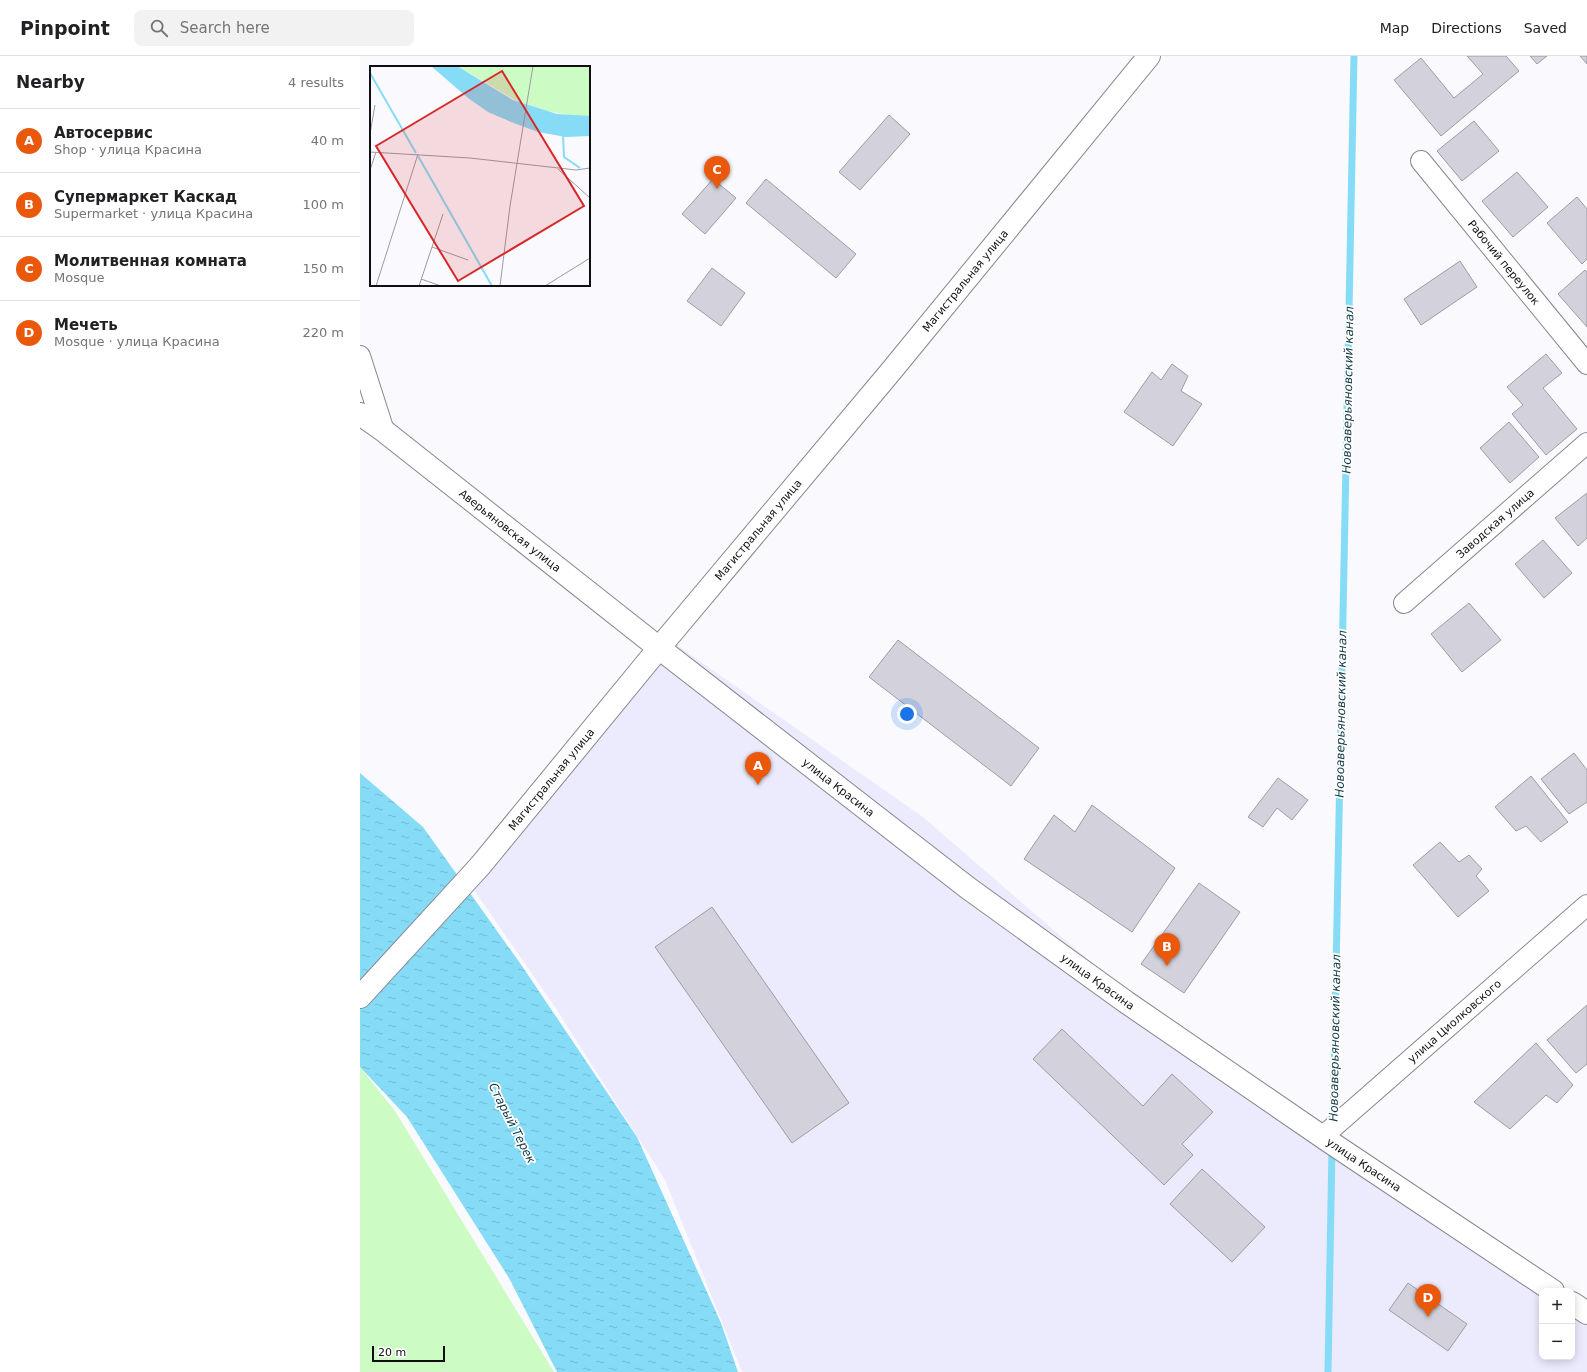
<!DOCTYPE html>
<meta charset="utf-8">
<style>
:root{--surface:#fff;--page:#f2f2f2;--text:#202124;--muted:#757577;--line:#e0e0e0;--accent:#ea580c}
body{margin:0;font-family:"DejaVu Sans",sans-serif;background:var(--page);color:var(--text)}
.controls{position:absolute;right:12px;bottom:12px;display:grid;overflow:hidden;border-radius:8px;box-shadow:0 2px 10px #0003}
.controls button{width:36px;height:36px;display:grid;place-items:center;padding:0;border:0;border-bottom:1px solid var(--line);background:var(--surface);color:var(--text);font:20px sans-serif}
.scale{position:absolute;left:12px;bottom:10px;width:73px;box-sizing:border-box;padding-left:4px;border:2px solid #0f0f12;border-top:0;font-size:11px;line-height:14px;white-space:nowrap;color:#0f0f12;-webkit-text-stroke:3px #fff;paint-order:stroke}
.you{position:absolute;left:547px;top:658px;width:14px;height:14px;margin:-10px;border:3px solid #fff;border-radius:50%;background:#1a73e8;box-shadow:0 0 0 6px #1a73e833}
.badge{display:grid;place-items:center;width:26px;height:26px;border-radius:50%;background:var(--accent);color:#fff;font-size:13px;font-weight:700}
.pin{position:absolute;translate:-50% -33px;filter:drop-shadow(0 1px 2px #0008)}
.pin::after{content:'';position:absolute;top:21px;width:14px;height:12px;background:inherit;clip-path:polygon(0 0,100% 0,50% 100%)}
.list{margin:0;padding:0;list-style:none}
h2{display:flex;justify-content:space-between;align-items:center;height:52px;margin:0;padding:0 16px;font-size:17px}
h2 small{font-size:13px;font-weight:400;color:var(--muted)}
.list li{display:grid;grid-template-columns:26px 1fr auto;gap:12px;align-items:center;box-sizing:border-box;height:64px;padding:0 16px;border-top:1px solid var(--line)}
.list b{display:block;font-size:15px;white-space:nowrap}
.list p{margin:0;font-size:13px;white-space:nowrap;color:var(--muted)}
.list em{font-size:13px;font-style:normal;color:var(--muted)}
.icon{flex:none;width:22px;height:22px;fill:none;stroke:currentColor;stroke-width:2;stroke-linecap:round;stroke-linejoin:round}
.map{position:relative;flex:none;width:1227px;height:1316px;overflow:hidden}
header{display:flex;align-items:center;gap:24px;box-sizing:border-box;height:56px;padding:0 20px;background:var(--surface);border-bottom:1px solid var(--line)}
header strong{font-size:19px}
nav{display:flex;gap:22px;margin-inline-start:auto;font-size:14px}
.search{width:280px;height:36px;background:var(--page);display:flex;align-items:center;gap:10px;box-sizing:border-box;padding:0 14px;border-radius:8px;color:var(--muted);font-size:15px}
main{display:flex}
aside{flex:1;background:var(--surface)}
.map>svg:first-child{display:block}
.built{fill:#ebebfd}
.green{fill:#ccfbc3}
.water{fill:url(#water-ripples)}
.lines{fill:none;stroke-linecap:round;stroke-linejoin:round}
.stream{stroke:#86dbf6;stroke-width:7}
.building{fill:#d3d2dc;stroke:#9d9ca5}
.street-casing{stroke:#86868f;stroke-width:22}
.secondary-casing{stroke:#86868f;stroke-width:24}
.street{stroke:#fff;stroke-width:20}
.secondary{stroke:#fff;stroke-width:22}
.labels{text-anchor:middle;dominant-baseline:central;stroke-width:3.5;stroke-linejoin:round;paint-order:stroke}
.street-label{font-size:11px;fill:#0f0f12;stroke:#fff}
.water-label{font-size:12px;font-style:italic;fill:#113945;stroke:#fff}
.inset-river{fill:none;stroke:#86dbf6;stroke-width:2}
.inset-road{fill:none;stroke:#9c9ca0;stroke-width:1}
.view{fill:#d62828;fill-opacity:0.15;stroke:#d62828;stroke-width:2}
.inset-edge{fill:none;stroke:#0f0f12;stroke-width:2}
</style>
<header>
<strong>Pinpoint</strong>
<div class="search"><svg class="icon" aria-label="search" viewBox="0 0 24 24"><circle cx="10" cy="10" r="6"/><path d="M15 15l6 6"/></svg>Search here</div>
<nav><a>Map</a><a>Directions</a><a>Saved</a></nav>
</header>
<main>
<aside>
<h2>Nearby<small>4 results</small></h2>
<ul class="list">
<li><span class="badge">A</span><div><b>Автосервис</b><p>Shop · улица Красина</p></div><em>40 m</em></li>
<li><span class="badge">B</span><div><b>Супермаркет Каскад</b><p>Supermarket · улица Красина</p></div><em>100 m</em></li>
<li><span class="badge">C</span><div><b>Молитвенная комната</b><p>Mosque</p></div><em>150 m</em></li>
<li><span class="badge">D</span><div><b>Мечеть</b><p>Mosque · улица Красина</p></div><em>220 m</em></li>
</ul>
</aside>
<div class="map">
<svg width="1227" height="1316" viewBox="0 0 1227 1316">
<defs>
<pattern id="water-ripples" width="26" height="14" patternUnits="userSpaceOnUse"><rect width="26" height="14" fill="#86dbf6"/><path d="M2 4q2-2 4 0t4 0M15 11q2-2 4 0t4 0" fill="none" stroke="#72bbd2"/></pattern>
</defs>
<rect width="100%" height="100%" fill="#fafafe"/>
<path class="built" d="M301 578 563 761 822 985 1182 1235V1301H1212V1252L1227 1263V1316H382L305 1124 195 951 100 814Z"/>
<path class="green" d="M0 1011 35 1055 194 1316H0Z"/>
<path class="water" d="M0 717 63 771 162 910 277 1081 361 1267 378 1316H197L149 1222 47 1061 0 1011Z"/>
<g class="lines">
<g class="stream">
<path d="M973 1068 994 0"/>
<path d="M968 1316 972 1092"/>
</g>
</g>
<g class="building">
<path d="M1107 0H1146L1159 15 1081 80 1034 24 1061 2 1094 42 1123 18Z"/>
<path d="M1170 0H1187L1177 8Z"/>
<path d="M1220 0H1227V8Z"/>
<path d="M529 59 550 78 500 134 479 116Z"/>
<path d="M1114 65 1139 95 1102 125 1077 95Z"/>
<path d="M1157 116 1188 151 1153 181 1122 145Z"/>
<path d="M353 123 376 142 345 178 322 158Z"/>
<path d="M406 123 496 198 476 222 386 147Z"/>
<path d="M1217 141 1227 153V203L1222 208 1187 167Z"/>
<path d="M1100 205 1117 231 1061 269 1044 243Z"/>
<path d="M352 212 385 237 361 270 327 245Z"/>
<path d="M1225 214 1227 216V271L1198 238Z"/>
<path d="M1186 298 1202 317 1183 332 1217 373 1186 399 1152 358 1163 349 1147 331Z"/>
<path d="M812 308 828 320 821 335 842 348 813 390 764 356 792 316 801 324Z"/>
<path d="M1149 366 1179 401 1150 427 1120 392Z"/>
<path d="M1227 437V482L1218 490 1195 462Z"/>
<path d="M1183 484 1212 517 1184 542 1155 508Z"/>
<path d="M1109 547 1141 584 1102 616 1071 578Z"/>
<path d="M538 584 679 692 651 730 509 621Z"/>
<path d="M1214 697 1227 714V746L1209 758 1181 723Z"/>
<path d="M1171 720 1208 766 1181 786 1166 770 1156 775 1135 751Z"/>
<path d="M918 722 948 744 932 764 917 752 903 771 888 761Z"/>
<path d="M732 749 815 812 772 876 664 803 694 759 715 776Z"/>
<path d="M1080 786 1099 806 1109 799 1122 813 1116 820 1129 835 1098 861 1053 809Z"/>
<path d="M839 827 880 856 824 937 781 908Z"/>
<path d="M352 851 489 1047 432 1087 295 891Z"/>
<path d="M1227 949V1008L1216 1017 1187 984Z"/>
<path d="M702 973 783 1050 812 1018 853 1056 822 1088 833 1099 804 1129 673 1003Z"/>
<path d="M1176 987 1213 1029 1197 1047 1186 1039 1150 1073 1114 1046Z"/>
<path d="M842 1113 905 1171 872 1206 810 1148Z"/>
<path d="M1048 1227 1107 1268 1088 1295 1029 1254Z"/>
</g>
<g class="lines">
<defs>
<g id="street">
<path id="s1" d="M1061 105 1227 308"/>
<path d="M0 300 24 375"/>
<path id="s2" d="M1044 547 1227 387"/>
<path id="s3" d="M962 1081 1227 849"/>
</g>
<g id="secondary">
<path id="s4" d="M0 358 24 375 299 592 608 832 766 946 967 1084 1193 1235"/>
<path id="s5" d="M0 941 120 810 299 592 532 314 789 0"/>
<path d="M1212 1247 1227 1257"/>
</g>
</defs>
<use href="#street" class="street-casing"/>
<use href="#secondary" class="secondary-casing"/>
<use href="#street" class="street"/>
<use href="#secondary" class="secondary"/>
</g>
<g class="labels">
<g class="street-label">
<text stroke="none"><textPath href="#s1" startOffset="131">Рабочий переулок</textPath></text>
<text stroke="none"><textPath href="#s5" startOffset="938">Магистральная улица</textPath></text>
<text stroke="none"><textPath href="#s2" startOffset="121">Заводская улица</textPath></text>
<text stroke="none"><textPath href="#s4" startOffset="190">Аверьяновская улица</textPath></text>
<text stroke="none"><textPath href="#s5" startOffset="614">Магистральная улица</textPath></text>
<text stroke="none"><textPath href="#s5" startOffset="290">Магистральная улица</textPath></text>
<text stroke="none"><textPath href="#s4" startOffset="607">улица Красина</textPath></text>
<text stroke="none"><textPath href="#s4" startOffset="931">улица Красина</textPath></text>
<text stroke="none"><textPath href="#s3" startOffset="176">улица Циолковского</textPath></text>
<text stroke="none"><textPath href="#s4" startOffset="1254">улица Красина</textPath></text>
</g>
<g class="water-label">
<text transform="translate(988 334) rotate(-89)">Новоаверьяновский канал</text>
<text transform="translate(981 658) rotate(-89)">Новоаверьяновский канал</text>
<text transform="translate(975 982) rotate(-89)">Новоаверьяновский канал</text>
<text transform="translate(152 1067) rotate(63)">Старый Терек</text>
</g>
</g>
<g transform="translate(10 10)">
<rect width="220" height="220" fill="#fafafe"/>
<path d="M87 0H220V50H206L176 45 145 34Z" fill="#ccfbc3"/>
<path d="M61 0H87L143 34 187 48 220 50V70L196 71 168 66 141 56 118 46 98 32Z" fill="#86dbf6"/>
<path class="inset-river" d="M0 7 46 87M193 69 194 91 210 102M48 90 122 220"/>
<path class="inset-road" d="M0 68 5 39M0 86 100 92 206 104 220 102M188 103 220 132M0 104 6 86M62 181 98 194M51 213 71 220M6 220 48 88M49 220 73 148M130 220 140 140 163 0M175 220 220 192"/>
<path class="view" d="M132 5 214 140 88 215 6 80Z"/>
<rect width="220" height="220" class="inset-edge"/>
</g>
</svg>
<div class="controls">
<button>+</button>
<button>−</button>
</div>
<div class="scale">20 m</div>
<div class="you"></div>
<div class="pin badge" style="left:398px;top:729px">A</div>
<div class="pin badge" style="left:807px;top:910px">B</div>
<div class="pin badge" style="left:357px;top:133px">C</div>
<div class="pin badge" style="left:1068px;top:1261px">D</div>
</div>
</main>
